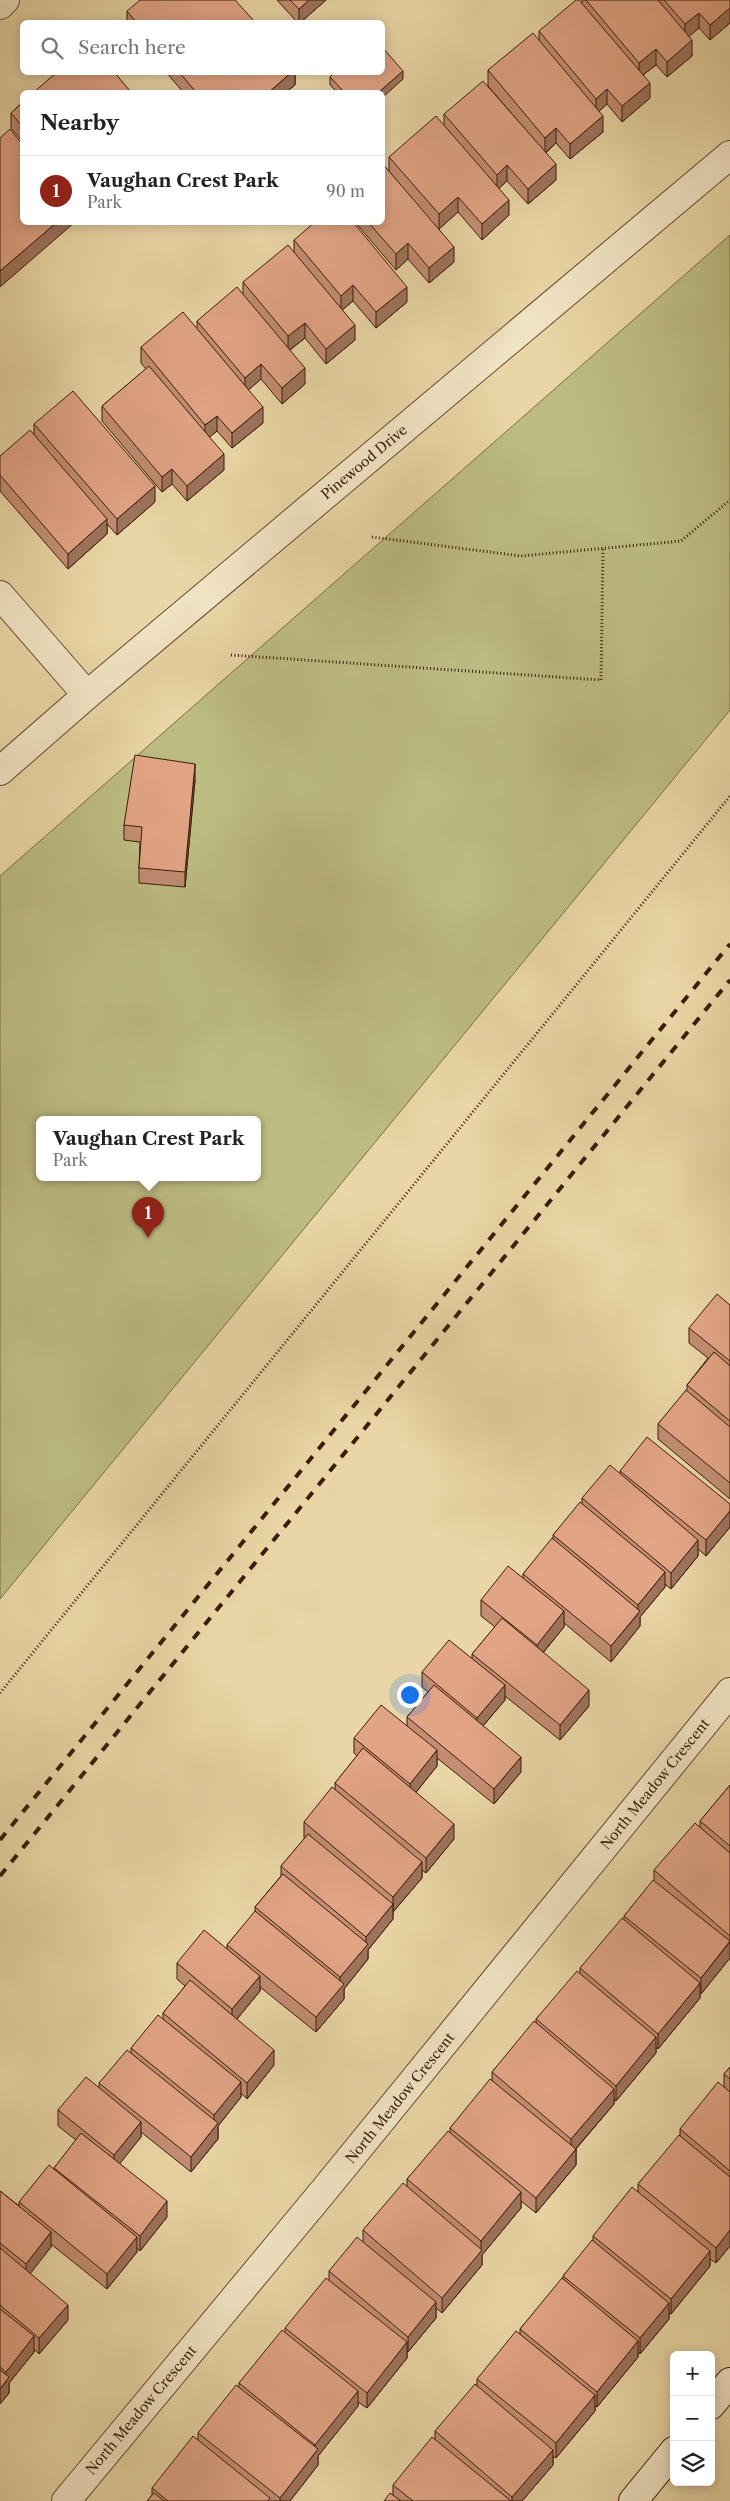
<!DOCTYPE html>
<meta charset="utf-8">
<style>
:root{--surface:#fff;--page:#f6f6f6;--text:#222;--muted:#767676;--line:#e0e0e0;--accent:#8f2418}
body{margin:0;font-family:"Libre Caslon Text",serif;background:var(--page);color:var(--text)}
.controls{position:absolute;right:15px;bottom:15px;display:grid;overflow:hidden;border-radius:8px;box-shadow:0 2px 12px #0003}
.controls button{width:45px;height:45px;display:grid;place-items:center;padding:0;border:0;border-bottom:1px solid var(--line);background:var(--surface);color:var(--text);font:25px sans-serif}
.you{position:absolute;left:409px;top:1694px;width:18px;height:18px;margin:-12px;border:4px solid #fff;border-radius:50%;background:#1a73e8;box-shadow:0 0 0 8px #1a73e833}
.badge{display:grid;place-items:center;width:32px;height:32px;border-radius:50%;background:var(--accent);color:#fff;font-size:16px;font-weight:700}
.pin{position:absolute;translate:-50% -41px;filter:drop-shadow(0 1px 2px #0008)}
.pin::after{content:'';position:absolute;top:26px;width:18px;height:15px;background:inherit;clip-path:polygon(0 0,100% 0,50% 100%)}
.popup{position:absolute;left:36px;top:1116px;width:225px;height:65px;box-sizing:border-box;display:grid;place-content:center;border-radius:8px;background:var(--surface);filter:drop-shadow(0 1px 4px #0005);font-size:16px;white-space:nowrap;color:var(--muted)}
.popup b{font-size:19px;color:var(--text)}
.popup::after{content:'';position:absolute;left:50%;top:100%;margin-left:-10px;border:10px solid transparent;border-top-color:var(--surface)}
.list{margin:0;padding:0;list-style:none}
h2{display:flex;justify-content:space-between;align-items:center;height:65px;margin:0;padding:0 20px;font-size:21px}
h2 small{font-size:16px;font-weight:400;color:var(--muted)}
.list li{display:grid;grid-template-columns:32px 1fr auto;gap:15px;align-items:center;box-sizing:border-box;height:70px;padding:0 20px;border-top:1px solid var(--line)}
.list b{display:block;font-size:19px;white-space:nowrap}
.list p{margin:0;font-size:16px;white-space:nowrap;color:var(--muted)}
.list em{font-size:16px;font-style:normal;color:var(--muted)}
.icon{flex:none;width:28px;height:28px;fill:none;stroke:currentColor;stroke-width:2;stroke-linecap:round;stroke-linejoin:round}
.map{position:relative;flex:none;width:730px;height:2501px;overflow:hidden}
.search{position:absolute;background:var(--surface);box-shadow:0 2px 12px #0003;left:20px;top:20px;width:365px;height:55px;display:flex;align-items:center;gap:12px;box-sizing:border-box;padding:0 18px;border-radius:8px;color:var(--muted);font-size:19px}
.panel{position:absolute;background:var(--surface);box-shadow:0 2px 12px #0003;left:20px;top:90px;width:365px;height:135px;border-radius:8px}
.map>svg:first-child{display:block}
.green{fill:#bcbc82;stroke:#7c6c46;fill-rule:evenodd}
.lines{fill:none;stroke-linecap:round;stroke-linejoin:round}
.street-casing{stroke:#664a30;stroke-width:30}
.secondary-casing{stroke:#3b1c09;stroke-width:30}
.path{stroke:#3b1c09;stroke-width:3;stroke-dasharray:1 2.5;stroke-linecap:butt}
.street{stroke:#f1e4c4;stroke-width:28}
.secondary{stroke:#f1e4c4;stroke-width:28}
.rail{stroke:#3b1c09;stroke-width:4;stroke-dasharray:9 9;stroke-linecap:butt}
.wall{fill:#c28d72;stroke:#3b1c09}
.shaded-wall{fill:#9e735d;stroke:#3b1c09}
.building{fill:#e1a485;stroke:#3b1c09}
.labels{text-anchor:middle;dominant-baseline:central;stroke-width:4;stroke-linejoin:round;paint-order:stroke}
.street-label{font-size:14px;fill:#3b1c09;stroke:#f1e4c4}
</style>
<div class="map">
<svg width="730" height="2501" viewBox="0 0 730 2501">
<rect width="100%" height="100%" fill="#e9d5a5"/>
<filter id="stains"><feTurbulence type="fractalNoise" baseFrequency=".004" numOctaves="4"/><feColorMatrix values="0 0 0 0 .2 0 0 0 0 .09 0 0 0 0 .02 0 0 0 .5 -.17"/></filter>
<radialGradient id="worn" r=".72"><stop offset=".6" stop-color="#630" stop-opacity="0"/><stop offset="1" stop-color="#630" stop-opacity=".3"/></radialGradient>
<path class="green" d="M730 235V710L0 1599V876ZM39 1119H257V1177H39Z"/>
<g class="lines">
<defs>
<g id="street">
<path d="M0 5 5 0"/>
<path d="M0 595 87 695"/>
<path d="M0 771 87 695 730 155"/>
<path d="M66 2501 326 2188 730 1692"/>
</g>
<g id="secondary">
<path d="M711 2405 730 2382"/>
<path d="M633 2501 674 2451"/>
</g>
</defs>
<use href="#street" class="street-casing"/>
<use href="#secondary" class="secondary-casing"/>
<g class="path">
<path d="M372 537 521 556 681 541 730 500"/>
<path d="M231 655 601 680 603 549"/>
<path d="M0 1693 730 796"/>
</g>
<use href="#street" class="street"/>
<use href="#secondary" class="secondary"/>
<g class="rail">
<path d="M0 1840 730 944"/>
<path d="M0 1876 730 980"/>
</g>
</g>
<g class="wall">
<path d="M277 0H326L301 22H297Z"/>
<path d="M582 0H730V23L710 40 699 28 689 36 692 56 667 77 656 65 643 75 650 98 622 122 607 104 599 111 603 132 570 159 556 143 546 153 556 180 528 204 507 181 499 188 509 215 482 240 458 212 439 229 454 262 429 283 408 259 396 270 355 222H382L389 171V157L444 125V114L529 134 488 86V70L539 40V31L582 3Z"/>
<path d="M127 11 255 22H127Z"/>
<path d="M166 72H295V85L286 92H183Z"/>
<path d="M330 77 403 79 382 92H337L330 85Z"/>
<path d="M22 103V141L11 128V113Z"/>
<path d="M294 240 407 302 376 328 353 301 342 310 355 340 326 364 305 338 290 350 305 384 282 404 261 379 248 390 263 423 232 448 217 431 209 437 224 470 187 501 172 484 162 492 102 421V406L146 369 141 363V347L197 328V321L243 295V282L294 253Z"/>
<path d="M34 424 155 502 117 535 107 524V534L68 569 0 491V456L34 435Z"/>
<path d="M195 780 185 887 139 883V868L140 842 124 840V825Z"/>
<path d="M730 1305V1499L658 1439V1424L687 1390V1385L708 1358 689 1343V1328Z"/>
<path d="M620 1471 730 1504V1527L706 1556 698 1549V1556L671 1589 665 1584V1587L640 1617V1626L611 1662 564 1623V1627L543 1653 589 1706 560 1740 505 1696V1700L483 1726 521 1772 494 1804 437 1758V1766L416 1792 454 1839 426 1873 422 1870V1878L393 1912V1919L368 1950V1959L344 1989V1999L316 2032 260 1987V1991L237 2019 274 2065 247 2099 241 2093V2097L218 2126V2139L191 2172 141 2132V2137L119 2163 167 2217 140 2251 137 2248V2252L107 2289 51 2244V2247L30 2273 68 2320 39 2354 34 2349V2352L9 2383V2393L0 2404V2191L19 2206V2202L54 2170V2168L76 2140 58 2126V2110L99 2088V2083L131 2053V2048L163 2019V2013L185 1986 177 1979V1963L227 1949V1945L255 1912V1907L281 1876V1866L305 1838H304V1822L335 1790V1783L357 1756 354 1753V1738L407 1726V1717L428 1692 422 1687V1672L472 1659V1654L495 1627 481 1616V1600L523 1578V1574L553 1539V1535L582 1503V1498L620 1474Z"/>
<path d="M730 1785V1958L701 1994 700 1993V1998L658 2049 656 2047V2053L616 2101 614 2100V2104L576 2149V2165L536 2213 521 2201V2208L482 2255V2265L442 2313 436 2308V2318L408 2352 407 2351V2358L367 2408 358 2402V2406L318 2456V2465L290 2501H147L152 2495V2488L198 2440V2433L239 2387V2383L285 2332V2328L329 2280V2271L363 2242V2230L407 2187V2179L450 2133V2128L492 2081V2072L536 2023V2019L580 1973V1968L624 1919V1916L654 1880V1870L700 1828V1821Z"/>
<path d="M730 2067V2246L716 2263 710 2259V2266L671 2314 669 2313V2319L640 2354 638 2352V2357L597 2407 595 2406V2411L556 2458 553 2456V2465L522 2501H384L393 2495V2485L435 2439V2431L477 2386V2379L520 2335V2329L563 2279V2276L593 2241V2236L638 2193V2184L680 2136V2129L724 2087V2074Z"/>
</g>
<g class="shaded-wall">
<path d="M309 0H326L301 22H299V9Z"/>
<path d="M730 8V23L710 40V25Z"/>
<path d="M699 13V28L685 40V24Z"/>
<path d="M692 40V56L667 77V62Z"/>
<path d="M656 49V65L639 78V63Z"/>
<path d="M403 71V79L382 98V92H379Z"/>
<path d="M292 72H295V85L286 92H269Z"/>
<path d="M650 83V98L622 122V106Z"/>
<path d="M607 89V104L596 114V99Z"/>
<path d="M603 116V132L570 159V144Z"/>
<path d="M556 128V143L545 153V138Z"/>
<path d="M556 164V180L528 204V189Z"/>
<path d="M507 165V181L497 190V175Z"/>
<path d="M458 197V212L439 229V214Z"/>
<path d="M509 200V215L482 240V224Z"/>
<path d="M57 222H75L0 287V271Z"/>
<path d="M408 243V259L396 270V254Z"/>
<path d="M454 247V262L429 283V268Z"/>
<path d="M353 285V301L341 311V296Z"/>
<path d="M407 287V302L376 328V312Z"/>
<path d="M305 323V338L288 351V336Z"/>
<path d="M355 325V340L326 364V349Z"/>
<path d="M261 364V379L245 393V378Z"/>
<path d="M305 368V384L282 404V388Z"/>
<path d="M263 407V423L232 448V433Z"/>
<path d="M217 416V431L205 441V425Z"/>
<path d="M224 454V470L187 501V486Z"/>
<path d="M172 469V484L162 492V477Z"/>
<path d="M155 486V502L117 535V519Z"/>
<path d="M107 519V534L68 569V554Z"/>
<path d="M195 764V780L185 887V872Z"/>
<path d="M730 1511V1527L706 1556V1540Z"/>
<path d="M698 1540V1556L671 1589V1573Z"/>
<path d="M665 1572V1587L640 1617V1626L611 1662V1646L638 1614V1605Z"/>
<path d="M564 1611V1627L537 1660V1645Z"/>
<path d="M505 1685V1700L477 1733V1718Z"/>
<path d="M589 1690V1706L560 1740V1725Z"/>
<path d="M437 1750V1766L410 1800V1784Z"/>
<path d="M521 1757V1772L494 1804V1789Z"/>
<path d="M454 1824V1839L426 1873V1858Z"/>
<path d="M422 1862V1878L393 1912V1897Z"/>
<path d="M393 1904V1919L368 1950V1959L344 1989V1999L316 2032V2017L340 1988V1977L366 1946V1937Z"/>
<path d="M730 1942V1958L701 1994V1978Z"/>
<path d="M260 1976V1991L232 2025V2009Z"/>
<path d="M700 1983V1998L658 2049V2034Z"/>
<path d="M656 2037V2053L616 2101V2086Z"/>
<path d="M274 2050V2065L247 2099V2083Z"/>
<path d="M241 2082V2097L218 2126V2139L191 2172V2157L214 2128V2115Z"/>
<path d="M614 2089V2104L571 2154V2139Z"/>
<path d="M141 2122V2137L114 2171V2155Z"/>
<path d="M576 2149V2165L536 2213V2198Z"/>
<path d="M521 2192V2208L482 2255V2265L442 2313V2298L481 2251V2241Z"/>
<path d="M167 2201V2217L140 2251V2236Z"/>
<path d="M730 2230V2246L716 2263V2248Z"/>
<path d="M51 2232V2247L26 2279V2264Z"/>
<path d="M137 2237V2252L107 2289V2274Z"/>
<path d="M710 2251V2266L671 2314V2299Z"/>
<path d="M436 2302V2318L408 2352V2337Z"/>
<path d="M669 2303V2319L640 2354V2338Z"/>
<path d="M68 2305V2320L39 2354V2338Z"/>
<path d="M34 2336V2352L9 2383V2393L0 2404V2389L6 2382V2372Z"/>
<path d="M638 2341V2357L597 2407V2392Z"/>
<path d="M407 2342V2358L367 2408V2393Z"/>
<path d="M358 2391V2406L318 2456V2465L290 2501H280V2498L315 2453V2445Z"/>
<path d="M595 2395V2411L556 2458V2443Z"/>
<path d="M553 2450V2465L522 2501H512V2497Z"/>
</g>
<g class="building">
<path d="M140 0H235L255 22H136L127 11Z"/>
<path d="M290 0H309L299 9Z"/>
<path d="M576 0H579L650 83 622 106 607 89 596 99 539 31Z"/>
<path d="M586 0H658L692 40 667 62 656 49 639 63Z"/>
<path d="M664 0H730V8L710 25 699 13 685 24Z"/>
<path d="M533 33 603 116 570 144 556 128 545 138 488 70Z"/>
<path d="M382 47 403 71 379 92H344L330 77 335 72H382Z"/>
<path d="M57 72H114L131 92H34Z"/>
<path d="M179 72H292L269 92H196Z"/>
<path d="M483 81 556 164 528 189 507 165 497 175 444 114Z"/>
<path d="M22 103V126L11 113Z"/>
<path d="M436 116 509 200 482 224 458 197 439 214 389 157Z"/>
<path d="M10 129 22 144V222H57L0 271V138Z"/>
<path d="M382 163 454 247 429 268 408 243 396 254 368 222H382Z"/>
<path d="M315 222H353L407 287 376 312 353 285 341 296 294 240Z"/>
<path d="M288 245 355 325 326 349 305 323 288 336 243 282Z"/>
<path d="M237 287 305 368 282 388 261 364 245 378 197 321Z"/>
<path d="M183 312 263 407 232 433 217 416 205 425 141 347Z"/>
<path d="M149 366 224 454 187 486 172 469 162 477 102 406Z"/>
<path d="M73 391 155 486 117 519 34 424Z"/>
<path d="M30 430 107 519 68 554 0 475V456Z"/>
<path d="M135 755 195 764 185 872 139 868 142 827 124 825Z"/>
<path d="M717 1294 730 1305V1361L689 1328Z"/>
<path d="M714 1352 730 1366V1421L687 1385Z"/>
<path d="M686 1390 730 1427V1483L658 1424Z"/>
<path d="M647 1437 730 1504V1511L706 1540 620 1471Z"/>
<path d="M610 1465 698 1540 671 1573 582 1498Z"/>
<path d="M580 1502 665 1572 638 1605 553 1535Z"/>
<path d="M552 1538 640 1611 611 1646 523 1574Z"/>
<path d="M508 1566 564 1611 537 1645 481 1600Z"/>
<path d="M502 1618 589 1690 560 1725 472 1654Z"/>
<path d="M449 1640 505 1685 477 1718 422 1672Z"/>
<path d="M434 1685 521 1757 494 1789 407 1717Z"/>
<path d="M381 1705 437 1750 410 1784 354 1738Z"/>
<path d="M363 1748 454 1824 426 1858 335 1783Z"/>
<path d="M730 1785V1846L700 1821Z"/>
<path d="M332 1787 422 1862 393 1897 304 1822Z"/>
<path d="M695 1823 730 1853V1936L654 1870Z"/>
<path d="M308 1834 393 1904 366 1937 281 1866Z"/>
<path d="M283 1874 368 1944 340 1977 255 1907Z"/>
<path d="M653 1880 730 1941 701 1978 624 1916Z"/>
<path d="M255 1911 344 1984 316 2017 227 1945Z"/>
<path d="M622 1918 700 1983 658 2034 580 1968Z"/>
<path d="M204 1930 260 1976 232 2009 177 1963Z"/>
<path d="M577 1971 656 2037 616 2086 536 2019Z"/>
<path d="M190 1980 274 2050 247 2083 163 2013Z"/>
<path d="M158 2015 241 2082 214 2115 131 2048Z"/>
<path d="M534 2021 614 2089 571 2139 492 2072Z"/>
<path d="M127 2050 218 2123 191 2157 99 2083Z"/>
<path d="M730 2067V2079L724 2074Z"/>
<path d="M86 2077 141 2122 114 2155 58 2110Z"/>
<path d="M490 2079 576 2149 536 2198 450 2128Z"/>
<path d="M718 2082 730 2092V2171L680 2129Z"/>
<path d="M448 2131 521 2192 481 2241 407 2179Z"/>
<path d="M81 2133 167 2201 140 2236 54 2168Z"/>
<path d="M679 2135 730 2177V2230L716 2248 638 2184Z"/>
<path d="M49 2165 137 2237 107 2274 19 2202Z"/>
<path d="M403 2183 482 2250 442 2298 363 2230Z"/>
<path d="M632 2187 710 2251 671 2299 593 2236Z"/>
<path d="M0 2191 51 2232 26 2264 0 2243Z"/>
<path d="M357 2237 436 2302 408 2337 329 2271Z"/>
<path d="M592 2240 669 2303 640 2338 563 2276Z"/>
<path d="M0 2248 68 2305 39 2338 0 2305Z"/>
<path d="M326 2278 407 2342 367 2393 285 2328Z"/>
<path d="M562 2278 638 2341 597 2392 520 2329Z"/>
<path d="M0 2309 34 2336 6 2372 0 2367Z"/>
<path d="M282 2330 358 2391 315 2445 239 2383Z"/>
<path d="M516 2331 595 2395 556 2443 477 2379Z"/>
<path d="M0 2370 9 2377 0 2389Z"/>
<path d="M475 2384 553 2450 512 2497 435 2431Z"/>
<path d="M236 2385 318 2449 280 2498 198 2433Z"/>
<path d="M193 2436 270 2498 268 2501H168L152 2488Z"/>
<path d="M432 2437 511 2501H413L393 2485Z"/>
<path d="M154 2493 164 2501H147Z"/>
<path d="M390 2493 401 2501H384Z"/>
</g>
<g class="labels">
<g class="street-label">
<text transform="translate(364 462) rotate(-40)">Pinewood Drive</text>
<text transform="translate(655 1784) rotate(-51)">North Meadow Crescent</text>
<text transform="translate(400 2098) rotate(-51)">North Meadow Crescent</text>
<text transform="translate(141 2410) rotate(-50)">North Meadow Crescent</text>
</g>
</g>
<rect width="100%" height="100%" filter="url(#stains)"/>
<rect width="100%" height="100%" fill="url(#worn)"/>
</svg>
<div class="controls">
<button>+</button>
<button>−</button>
<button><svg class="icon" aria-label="layers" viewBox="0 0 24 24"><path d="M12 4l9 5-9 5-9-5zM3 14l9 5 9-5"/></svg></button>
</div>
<div class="you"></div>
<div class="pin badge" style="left:148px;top:1238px">1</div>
<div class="popup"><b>Vaughan Crest Park</b>Park</div>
<div class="search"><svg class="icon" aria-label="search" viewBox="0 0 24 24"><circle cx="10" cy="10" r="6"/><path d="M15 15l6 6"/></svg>Search here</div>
<section class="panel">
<h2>Nearby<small></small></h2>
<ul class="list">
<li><span class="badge">1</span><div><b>Vaughan Crest Park</b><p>Park</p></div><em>90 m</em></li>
</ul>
</section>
</div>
